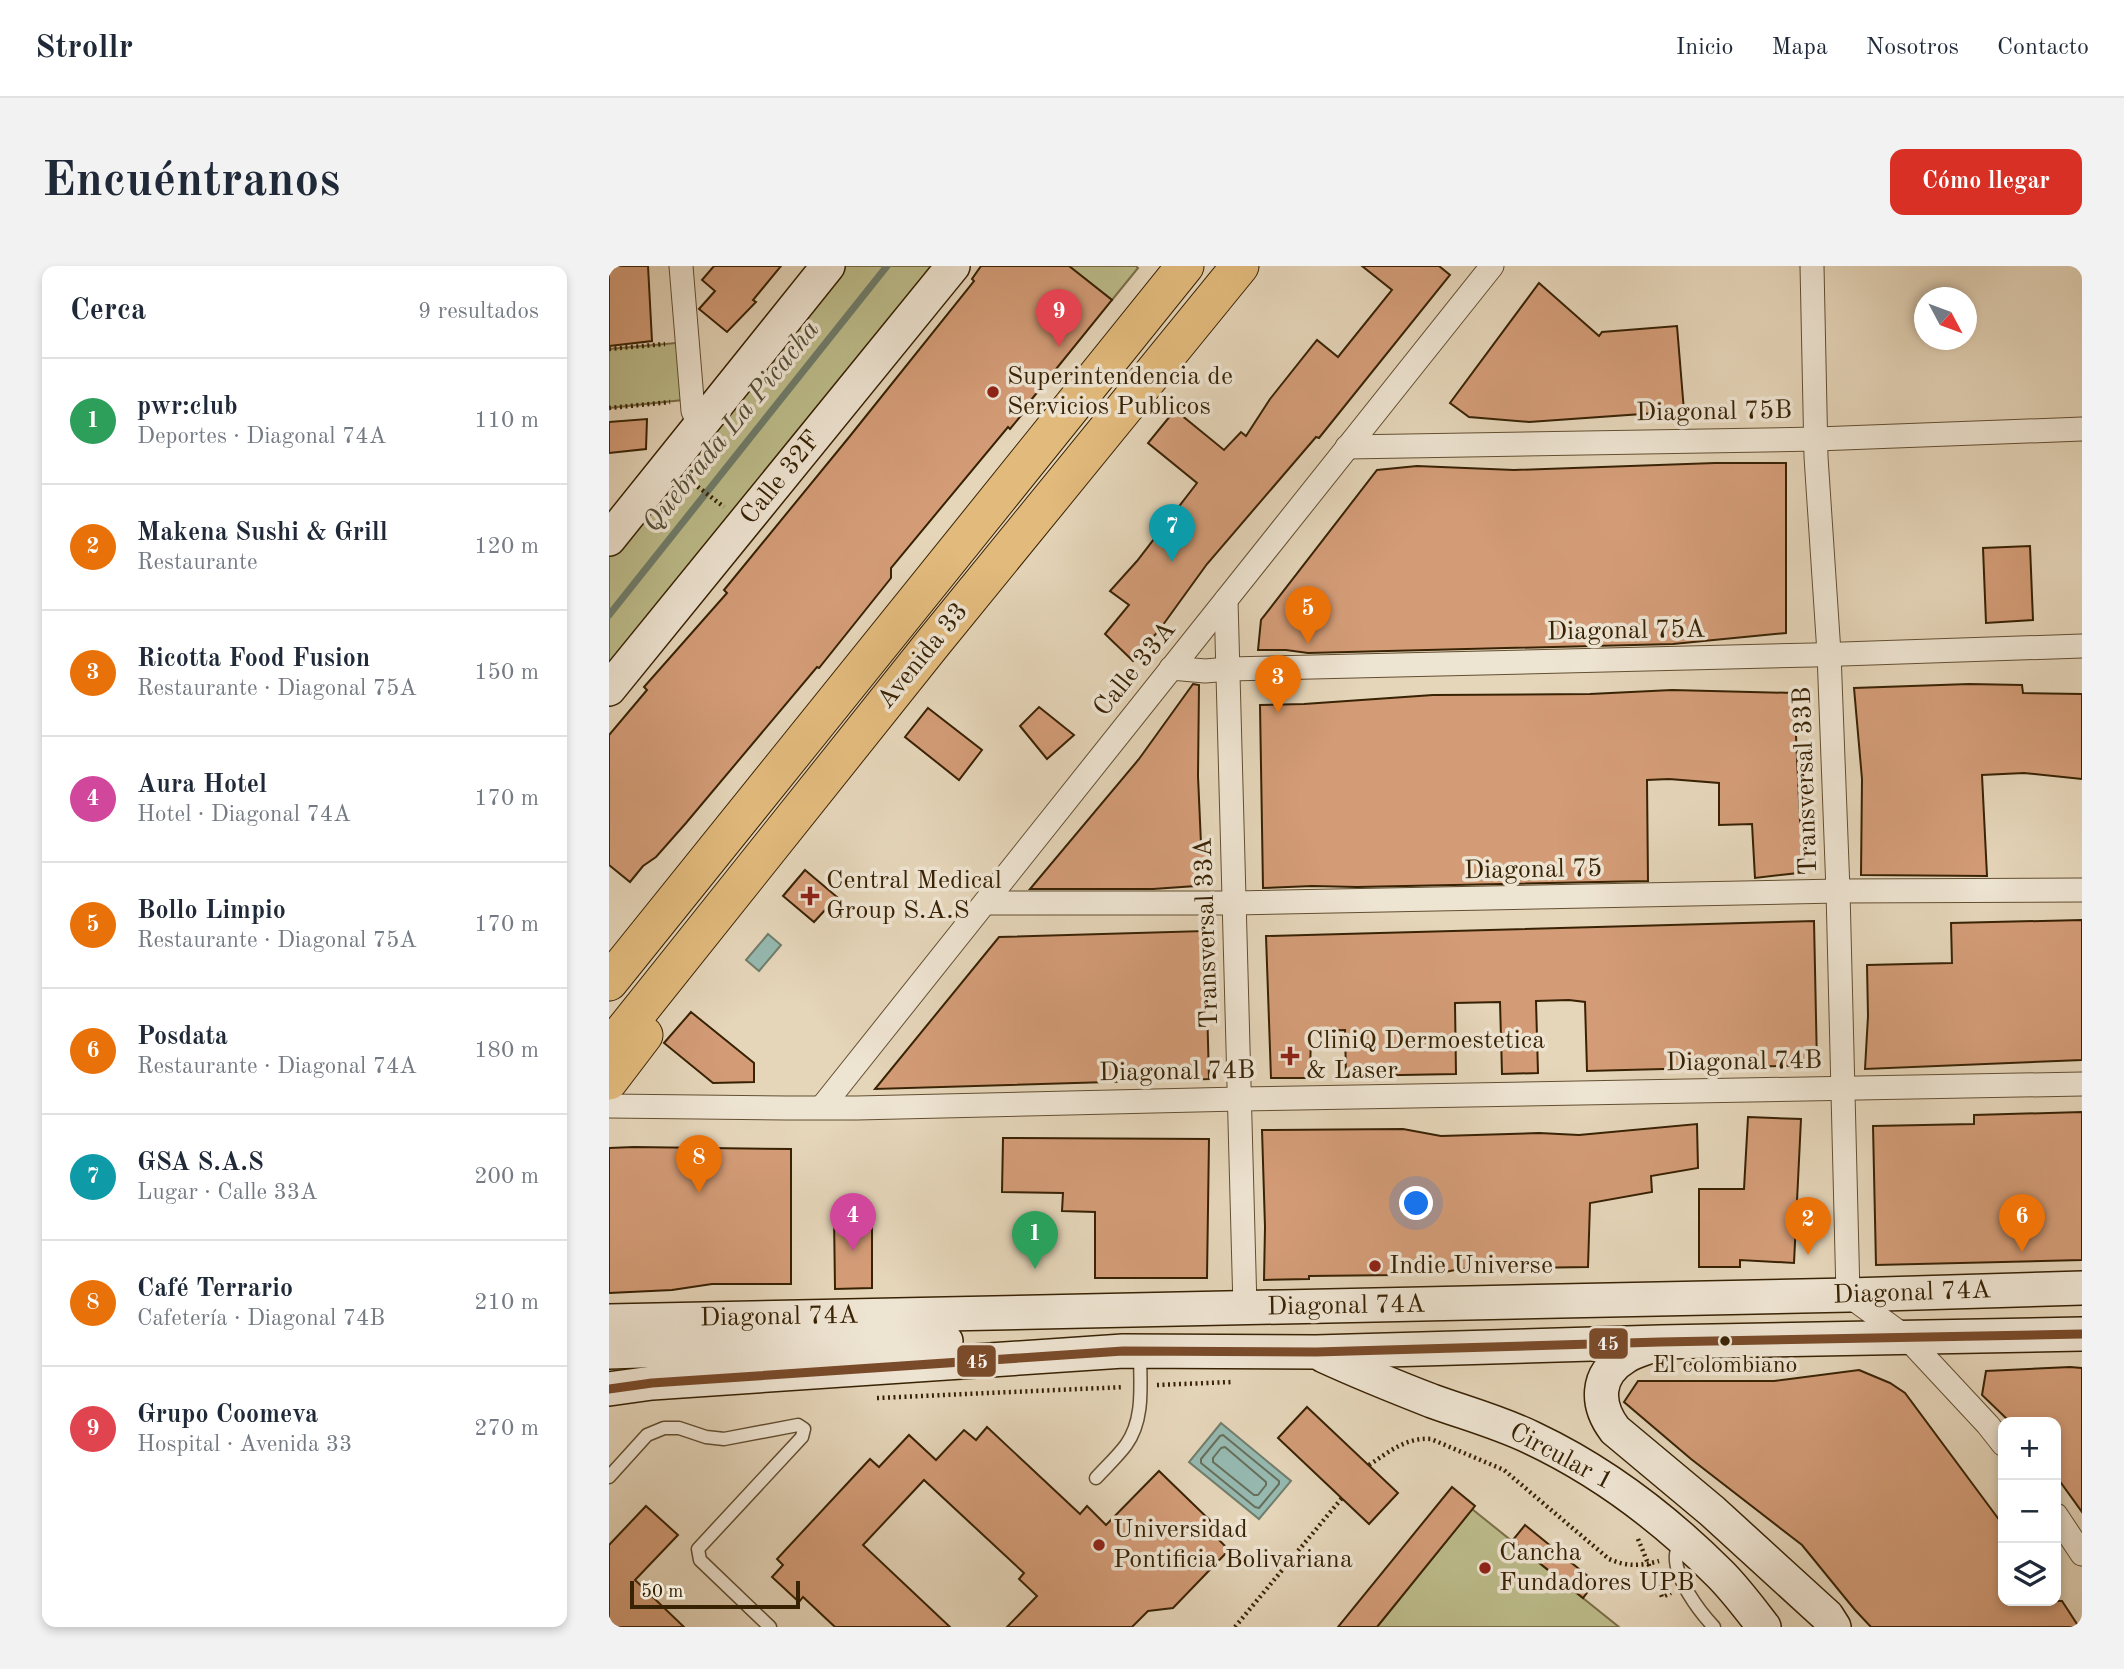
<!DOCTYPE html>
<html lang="es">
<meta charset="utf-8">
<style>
:root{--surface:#fff;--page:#f2f2f3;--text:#1f2937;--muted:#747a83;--line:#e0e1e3;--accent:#d93025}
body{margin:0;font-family:"Old Standard TT",serif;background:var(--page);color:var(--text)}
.controls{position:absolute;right:21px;bottom:21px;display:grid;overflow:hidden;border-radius:14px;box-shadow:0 4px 10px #0003}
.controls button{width:63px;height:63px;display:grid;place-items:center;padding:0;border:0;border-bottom:2px solid var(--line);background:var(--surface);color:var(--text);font:35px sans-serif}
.compass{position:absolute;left:1305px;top:21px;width:63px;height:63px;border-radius:50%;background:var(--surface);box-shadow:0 4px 10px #0003;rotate:131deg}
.scale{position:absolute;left:21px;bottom:18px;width:170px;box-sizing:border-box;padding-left:7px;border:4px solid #382204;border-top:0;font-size:19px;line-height:24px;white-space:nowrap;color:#382204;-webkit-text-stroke:5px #eee4d2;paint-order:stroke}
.you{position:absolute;left:808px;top:938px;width:24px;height:24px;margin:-18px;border:5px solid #fff;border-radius:50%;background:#1a73e8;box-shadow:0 0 0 10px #1a73e833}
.badge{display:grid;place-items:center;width:46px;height:46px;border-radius:50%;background:var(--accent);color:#fff;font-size:23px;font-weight:700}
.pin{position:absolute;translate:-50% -58px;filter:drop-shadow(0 2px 4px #0008)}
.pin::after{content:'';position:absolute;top:37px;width:24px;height:21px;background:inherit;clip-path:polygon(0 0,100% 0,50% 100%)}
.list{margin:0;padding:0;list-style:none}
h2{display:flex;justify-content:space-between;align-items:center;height:91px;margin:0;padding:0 28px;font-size:30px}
h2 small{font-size:23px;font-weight:400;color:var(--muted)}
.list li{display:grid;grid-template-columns:46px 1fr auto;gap:21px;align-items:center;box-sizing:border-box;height:126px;padding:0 28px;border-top:2px solid var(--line)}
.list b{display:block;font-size:26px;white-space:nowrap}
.list p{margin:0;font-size:23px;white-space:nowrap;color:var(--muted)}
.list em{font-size:23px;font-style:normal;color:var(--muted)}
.icon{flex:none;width:38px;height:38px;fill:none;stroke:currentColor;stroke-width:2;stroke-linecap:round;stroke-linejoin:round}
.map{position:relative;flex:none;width:1473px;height:1361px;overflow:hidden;border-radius:14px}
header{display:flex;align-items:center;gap:42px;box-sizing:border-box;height:98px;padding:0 35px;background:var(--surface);border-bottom:2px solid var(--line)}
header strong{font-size:33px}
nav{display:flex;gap:38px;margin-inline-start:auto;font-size:24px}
.intro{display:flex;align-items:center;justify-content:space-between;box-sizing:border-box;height:168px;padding:0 42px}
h1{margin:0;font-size:49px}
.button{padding:18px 32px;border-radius:14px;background:var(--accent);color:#fff;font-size:24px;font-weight:700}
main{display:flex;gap:42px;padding:0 42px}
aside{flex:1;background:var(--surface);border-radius:14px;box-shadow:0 4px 10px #0003}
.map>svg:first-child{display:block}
.green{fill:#bcbb8a;stroke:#7a6e47;stroke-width:2}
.water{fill:#96b9b0;stroke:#707d6b;stroke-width:2}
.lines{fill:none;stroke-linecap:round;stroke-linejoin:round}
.shore{stroke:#676e5a;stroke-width:2}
.stream{stroke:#707d6b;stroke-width:7}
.building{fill:#d39c77;stroke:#382204;stroke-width:2}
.lane-casing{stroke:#634f31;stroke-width:15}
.street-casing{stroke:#634f31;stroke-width:25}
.secondary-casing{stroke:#382204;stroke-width:36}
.primary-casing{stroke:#382204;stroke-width:39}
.path{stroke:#382204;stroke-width:4.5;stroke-dasharray:2 3.5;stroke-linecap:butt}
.lane{stroke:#eee4d2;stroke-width:12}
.street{stroke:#eee4d2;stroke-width:23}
.secondary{stroke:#eee4d2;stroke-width:33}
.primary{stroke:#e2ba7c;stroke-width:37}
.bus-1-casing{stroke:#eee4d2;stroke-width:14}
.bus-1{stroke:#7a4b2a;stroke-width:9}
.poi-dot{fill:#8f2418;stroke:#eee4d2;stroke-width:2.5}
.bus-dot{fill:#382204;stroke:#eee4d2;stroke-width:2.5}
.labels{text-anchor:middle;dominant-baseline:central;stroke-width:7;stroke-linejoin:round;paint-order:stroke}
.bus-label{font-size:24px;fill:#382204;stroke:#eee4d2}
.poi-label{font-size:26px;fill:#382204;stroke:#eee4d2;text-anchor:start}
.street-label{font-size:26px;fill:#382204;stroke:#eee4d2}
.water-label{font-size:28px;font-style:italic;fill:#544f38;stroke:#eee4d2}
.line-badge{stroke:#eee4d2;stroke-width:2.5}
.badge-label{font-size:19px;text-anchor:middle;font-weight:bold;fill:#fff}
</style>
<header>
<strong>Strollr</strong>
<nav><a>Inicio</a><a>Mapa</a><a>Nosotros</a><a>Contacto</a></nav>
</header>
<div class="intro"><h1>Encuéntranos</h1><a class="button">Cómo llegar</a></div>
<main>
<aside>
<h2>Cerca<small>9 resultados</small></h2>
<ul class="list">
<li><span class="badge" style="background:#2e9e5b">1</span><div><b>pwr:club</b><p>Deportes · Diagonal 74A</p></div><em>110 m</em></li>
<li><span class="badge" style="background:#e8710a">2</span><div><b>Makena Sushi &amp; Grill</b><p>Restaurante</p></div><em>120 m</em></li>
<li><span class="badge" style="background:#e8710a">3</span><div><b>Ricotta Food Fusion</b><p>Restaurante · Diagonal 75A</p></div><em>150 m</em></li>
<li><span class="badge" style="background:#d1479c">4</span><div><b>Aura Hotel</b><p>Hotel · Diagonal 74A</p></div><em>170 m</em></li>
<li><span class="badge" style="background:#e8710a">5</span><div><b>Bollo Limpio</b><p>Restaurante · Diagonal 75A</p></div><em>170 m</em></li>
<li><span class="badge" style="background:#e8710a">6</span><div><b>Posdata</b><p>Restaurante · Diagonal 74A</p></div><em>180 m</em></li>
<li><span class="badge" style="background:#0f9aa8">7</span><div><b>GSA S.A.S</b><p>Lugar · Calle 33A</p></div><em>200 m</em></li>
<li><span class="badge" style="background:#e8710a">8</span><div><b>Café Terrario</b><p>Cafetería · Diagonal 74B</p></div><em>210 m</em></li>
<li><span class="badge" style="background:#e0444e">9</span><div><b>Grupo Coomeva</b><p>Hospital · Avenida 33</p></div><em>270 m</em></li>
</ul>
</aside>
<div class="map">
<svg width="1473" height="1361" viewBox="0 0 1473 1361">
<rect width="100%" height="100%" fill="#e5d5b9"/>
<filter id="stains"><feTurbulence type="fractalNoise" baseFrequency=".00286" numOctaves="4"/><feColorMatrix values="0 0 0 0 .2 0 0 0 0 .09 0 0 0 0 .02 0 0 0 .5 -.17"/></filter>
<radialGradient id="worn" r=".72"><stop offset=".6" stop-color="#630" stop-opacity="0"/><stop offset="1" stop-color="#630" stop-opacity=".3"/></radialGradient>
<g class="green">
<path d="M219 0H344L0 423V273Z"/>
<path d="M460 0H527L529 2 503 34Z"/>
<path d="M78 76 83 133 0 142V83Z"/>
<path d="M863 1243 1010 1361H768Z"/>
</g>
<g class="water">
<path d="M159 668 172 679 150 705 137 694Z"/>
<path d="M612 1157 682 1215 650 1253 580 1196Z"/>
</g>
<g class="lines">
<g class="shore">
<path d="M614 1169 670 1215V1218L650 1242 646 1241 592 1197V1193L611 1170Z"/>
<path d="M616 1181 657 1216V1219L649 1229H645L604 1196V1192L612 1182Z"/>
</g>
<path class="stream" d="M0 349 278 0"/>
</g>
<g class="building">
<path d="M0 0H39L43 75 0 80Z"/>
<path d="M105 0H172L144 34 147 36 118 66 90 43 106 25 93 14Z"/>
<path d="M372 0H460L503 34 422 134 424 135 401 163 399 161 282 302V312L210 402 208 401 77 557 47 591 34 600 21 616 0 599V469L38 424 35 421 118 327 115 324 241 170 365 15 363 13Z"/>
<path d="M753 0H830L841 9 710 172 707 171 598 298 551 363 524 395 496 368 520 339 501 325 528 295 588 217 539 177 566 144 615 184 632 166 637 170 661 133 708 74 729 91 783 24Z"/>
<path d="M930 17 990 70 993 66 1068 60 1075 145 920 156 860 151 841 137Z"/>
<path d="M38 153 37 183 0 187V156Z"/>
<path d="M1106 197H1177V367L1064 378 699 387 677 384H649L652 354 768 204 808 200 905 204Z"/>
<path d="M1421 280 1424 354 1377 357 1374 282Z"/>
<path d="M584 418 590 419 589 510 592 578H602L601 619 544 623H421L530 493Z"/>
<path d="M1360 418 1413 419 1414 427 1473 428V513L1415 507 1373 509 1378 610 1252 609 1253 513 1245 422Z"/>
<path d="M1063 424 1185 427 1191 555 1198 606 1146 612 1143 558 1110 559V517L1060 513 1038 514 1039 615 748 621 703 620 654 622 651 439 695 438 824 429 981 428Z"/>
<path d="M430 441 465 469 438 493 411 460Z"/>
<path d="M319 442 373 484 350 514 296 471Z"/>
<path d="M196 604 228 631 205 656 174 630Z"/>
<path d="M1473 654V794L1256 803 1259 750 1258 699 1343 697 1342 657Z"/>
<path d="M1205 655 1208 799 978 805 976 736 960 734 927 735 929 807 893 808 891 736 846 737 847 808 737 810 736 764 702 765 701 812H662L657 670Z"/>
<path d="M596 665 600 813 266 823 390 671Z"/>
<path d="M82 746 145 797V816L104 817 55 777Z"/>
<path d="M1473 846V994L1267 999 1264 860 1365 858V849Z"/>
<path d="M1139 851 1192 853 1185 997 1131 994V1001H1090V923H1135Z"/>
<path d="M1088 858 1089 902 1042 910 1043 926 981 937 979 1001 851 1003 831 1007 790 1009 700 1010V1013L655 1014 656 961 653 864 794 863 832 870 930 867 970 869Z"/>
<path d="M394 872 600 873 598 1012H486V946L453 945 454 927 393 926Z"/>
<path d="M25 881 182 883V1018H103L63 1024 0 1027V882Z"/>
<path d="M263 947V1022L226 1023 225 948Z"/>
<path d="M1461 1101 1473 1102V1246L1447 1210V1156H1401L1373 1129 1377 1105Z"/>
<path d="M1250 1104 1281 1117 1296 1127 1394 1259V1335H1453L1470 1361H1262L1246 1344 1193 1279 1082 1193 1015 1136 1029 1115H1165Z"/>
<path d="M698 1141 789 1227 760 1258 669 1172Z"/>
<path d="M378 1161 471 1248 478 1240 497 1259 550 1205 613 1266 608 1272 620 1284 564 1342 539 1345 523 1361H398L428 1330 410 1313 415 1307 315 1214 254 1279 341 1361H226L194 1331 190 1336 163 1311 174 1299 168 1293 261 1193 270 1201 300 1169 327 1194 355 1164 367 1174Z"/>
<path d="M843 1221 866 1240 768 1361H729Z"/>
<path d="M37 1240 69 1269 26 1314 75 1361H0V1279Z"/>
<path d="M916 1259 986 1316 974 1332 903 1275Z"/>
</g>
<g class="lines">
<defs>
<g id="lane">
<path d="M0 1211 38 1169 55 1162H70L97 1171 115 1173 189 1159 195 1163 193 1171 89 1283 91 1294 161 1361"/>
<path d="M487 1212C497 1201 508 1191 517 1179 536 1153 531 1117 531 1087"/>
<path d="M1073 1274C1071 1278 1067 1284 1067 1289 1065 1312 1090 1345 1105 1361"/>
</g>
<g id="street">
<path d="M72 0 83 133 84 145 90 159"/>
<path d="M1203 0 1207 191 1220 387 1229 625 1239 1029 1298 1072 1379 1159 1394 1178"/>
<path d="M738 181 1208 173 1473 163"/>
<path d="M617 334 636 1042"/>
<path d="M562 402 596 405 620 403 1204 389 1473 380"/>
<path d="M376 637H625L1229 625 1473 624"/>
<path d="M0 840 177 842H248L630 833 1473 818"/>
<path d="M213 841 883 0"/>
<path d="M1447 1249 1473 1288"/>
</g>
<g id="secondary">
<path d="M0 273 219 0"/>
<path d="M0 423 344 0"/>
<path d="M0 1055 1240 1029 1473 1022"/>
<path d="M1042 1080C1034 1083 1023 1086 1016 1091 986 1109 987 1139 1006 1164L1103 1245 1218 1350 1225 1361"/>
<path d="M0 1086 337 1075"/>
<path d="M715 1090C750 1106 787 1121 823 1135 856 1147 890 1156 923 1172 993 1205 1056 1253 1111 1308 1127 1324 1141 1343 1155 1361"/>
<path d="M0 1123 43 1117 514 1085 707 1086 1051 1076 1473 1068"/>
</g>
<g id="primary">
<path d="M0 716 576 0"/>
<path d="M0 783 324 377 631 0"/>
<path d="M0 815 35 769"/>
</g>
</defs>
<use href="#lane" class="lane-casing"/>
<use href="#street" class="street-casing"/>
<use href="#secondary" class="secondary-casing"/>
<use href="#primary" class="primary-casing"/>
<g class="path">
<path d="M0 83 56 78"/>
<path d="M0 142 61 136"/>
<path d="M80 214 115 241"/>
<path d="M548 1119 623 1116"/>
<path d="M268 1132 515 1121"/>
<path d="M760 1199C780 1186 797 1171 822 1173L895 1204 1000 1293C1018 1301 1032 1300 1050 1295"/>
<path d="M1029 1273 1053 1331 1062 1327"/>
<path d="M626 1361 733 1232"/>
</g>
<use href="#lane" class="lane"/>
<use href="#street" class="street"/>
<use href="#secondary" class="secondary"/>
<use href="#primary" class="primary"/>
<defs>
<path id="bus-1" d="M0 1123 43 1117 514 1085 707 1086 1051 1076 1473 1068"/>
</defs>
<use href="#bus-1" class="bus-1-casing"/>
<use href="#bus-1" class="bus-1"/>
</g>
<g class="poi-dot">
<circle cx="384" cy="126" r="7"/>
<path d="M197.5 619.5h7v7h7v7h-7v7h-7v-7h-7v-7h7z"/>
<path d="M677.5 779.5h7v7h7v7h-7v7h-7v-7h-7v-7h7z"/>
<circle cx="766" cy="1000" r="7"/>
<circle cx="490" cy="1279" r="7"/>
<circle cx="876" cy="1302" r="7"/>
</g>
<circle class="bus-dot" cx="1116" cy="1075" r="6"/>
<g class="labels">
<g class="bus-label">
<text x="1116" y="1100">El colombiano</text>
</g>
<g class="poi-label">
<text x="398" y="111">Superintendencia de<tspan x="398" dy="30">Servicios Publicos</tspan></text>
<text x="217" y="615">Central Medical<tspan x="217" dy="30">Group S.A.S</tspan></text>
<text x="697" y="775">CliniQ Dermoestetica<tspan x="697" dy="30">&amp; Laser</tspan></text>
<text x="780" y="1000">Indie Universe</text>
<text x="504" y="1264">Universidad<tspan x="504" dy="30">Pontificia Bolivariana</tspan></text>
<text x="890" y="1287">Cancha<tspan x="890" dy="30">Fundadores UPB</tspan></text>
</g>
<g class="street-label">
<text transform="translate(1105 146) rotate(-1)">Diagonal 75B</text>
<text transform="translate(172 212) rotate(-51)">Calle 32F</text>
<text transform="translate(1017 365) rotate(-1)">Diagonal 75A</text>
<text transform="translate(314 390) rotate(-51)">Avenida 33</text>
<text transform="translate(526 403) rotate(-51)">Calle 33A</text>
<text transform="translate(1197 515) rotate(-92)">Transversal 33B</text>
<text transform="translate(924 604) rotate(-1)">Diagonal 75</text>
<text transform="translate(598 667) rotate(-92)">Transversal 33A</text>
<text transform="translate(1135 796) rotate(-1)">Diagonal 74B</text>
<text transform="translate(568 806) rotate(-1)">Diagonal 74B</text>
<text transform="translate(1303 1027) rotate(-2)">Diagonal 74A</text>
<text transform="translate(737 1040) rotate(-1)">Diagonal 74A</text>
<text transform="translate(170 1051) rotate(-1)">Diagonal 74A</text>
<text transform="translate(952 1191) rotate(28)">Circular 1</text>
</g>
<g class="water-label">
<text transform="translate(123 161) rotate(-51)">Quebrada La Picacha</text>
</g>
</g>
<g class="line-badge">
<rect x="979" y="1061" width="41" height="33" rx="7" fill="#7a4b2a"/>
<rect x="347" y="1078" width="41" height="34" rx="7" fill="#7a4b2a"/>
</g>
<g class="badge-label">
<text x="999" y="1084">45</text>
<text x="368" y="1102">45</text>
</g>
<rect width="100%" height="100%" filter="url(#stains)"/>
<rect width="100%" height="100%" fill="url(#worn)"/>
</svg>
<div class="controls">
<button>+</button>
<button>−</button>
<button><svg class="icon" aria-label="layers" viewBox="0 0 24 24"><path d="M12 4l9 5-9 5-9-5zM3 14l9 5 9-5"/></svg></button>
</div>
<svg class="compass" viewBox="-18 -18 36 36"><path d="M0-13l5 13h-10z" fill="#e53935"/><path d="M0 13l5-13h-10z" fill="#747a83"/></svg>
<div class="scale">50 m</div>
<div class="you"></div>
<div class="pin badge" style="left:426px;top:1003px;background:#2e9e5b">1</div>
<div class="pin badge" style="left:1199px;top:989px;background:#e8710a">2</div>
<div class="pin badge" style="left:669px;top:447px;background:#e8710a">3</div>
<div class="pin badge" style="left:244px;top:985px;background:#d1479c">4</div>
<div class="pin badge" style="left:699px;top:378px;background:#e8710a">5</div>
<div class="pin badge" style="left:1413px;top:986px;background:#e8710a">6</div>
<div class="pin badge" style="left:563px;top:296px;background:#0f9aa8">7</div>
<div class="pin badge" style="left:90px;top:927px;background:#e8710a">8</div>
<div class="pin badge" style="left:450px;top:81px;background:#e0444e">9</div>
</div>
</main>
